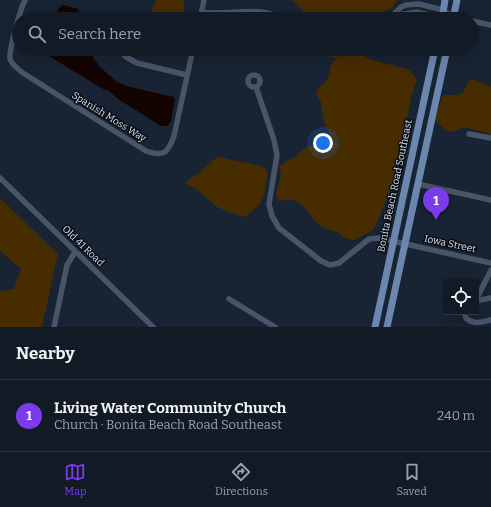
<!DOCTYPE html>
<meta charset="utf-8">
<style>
:root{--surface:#121a26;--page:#1b232e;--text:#f1f3f6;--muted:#9ca1a7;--line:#313843;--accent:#7c3aed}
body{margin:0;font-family:Bitter,serif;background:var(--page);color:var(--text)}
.controls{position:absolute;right:12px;bottom:12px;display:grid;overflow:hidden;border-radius:0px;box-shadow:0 4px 16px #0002}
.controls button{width:36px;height:36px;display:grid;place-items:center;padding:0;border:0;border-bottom:1px solid var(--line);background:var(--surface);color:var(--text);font:20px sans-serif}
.you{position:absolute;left:323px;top:143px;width:14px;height:14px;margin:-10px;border:3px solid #fff;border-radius:50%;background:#1a73e8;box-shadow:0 0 0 6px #1a73e833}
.badge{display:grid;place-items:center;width:26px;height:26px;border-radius:50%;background:var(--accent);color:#fff;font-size:13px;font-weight:700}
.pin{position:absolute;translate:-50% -33px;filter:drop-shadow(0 1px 2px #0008)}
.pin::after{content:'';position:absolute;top:21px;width:14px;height:12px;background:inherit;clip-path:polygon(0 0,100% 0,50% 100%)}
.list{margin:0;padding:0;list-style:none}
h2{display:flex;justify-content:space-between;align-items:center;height:52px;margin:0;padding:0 16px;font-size:17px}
h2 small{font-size:13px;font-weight:400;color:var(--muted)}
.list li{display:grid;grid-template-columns:26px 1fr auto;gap:12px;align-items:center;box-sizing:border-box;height:72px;padding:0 16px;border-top:1px solid var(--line)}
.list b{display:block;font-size:15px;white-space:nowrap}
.list p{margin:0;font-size:13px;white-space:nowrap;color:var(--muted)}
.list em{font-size:13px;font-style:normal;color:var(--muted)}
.icon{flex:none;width:22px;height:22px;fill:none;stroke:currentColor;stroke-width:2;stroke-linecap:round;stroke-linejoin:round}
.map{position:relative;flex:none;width:491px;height:327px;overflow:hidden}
.search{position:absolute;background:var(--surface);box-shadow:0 4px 16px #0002;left:12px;right:12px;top:12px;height:44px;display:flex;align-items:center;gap:10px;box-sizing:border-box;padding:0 14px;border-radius:22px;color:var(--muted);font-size:15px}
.sheet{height:124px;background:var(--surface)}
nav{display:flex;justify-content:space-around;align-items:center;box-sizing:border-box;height:56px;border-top:1px solid var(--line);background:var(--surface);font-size:11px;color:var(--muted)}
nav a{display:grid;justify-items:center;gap:2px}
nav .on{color:var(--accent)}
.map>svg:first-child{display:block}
.green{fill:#472c00}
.water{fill:#130400}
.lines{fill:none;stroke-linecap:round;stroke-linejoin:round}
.minor{stroke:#485568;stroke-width:5.5}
.major{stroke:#6b87ad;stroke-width:7}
.labels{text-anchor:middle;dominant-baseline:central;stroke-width:3;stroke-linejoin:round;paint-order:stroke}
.street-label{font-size:10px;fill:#d8e0ea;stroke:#070c13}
</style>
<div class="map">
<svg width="491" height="327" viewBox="0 0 491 327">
<rect width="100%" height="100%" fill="#182333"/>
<g class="green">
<path d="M156 0H184V19H146V15L151 14Z"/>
<path d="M292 0H398L392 8 364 19H302L303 11Z"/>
<path d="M284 49H365V58L407 69 410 71 417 79 412 94 390 194 385 203 374 229 355 240C352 240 348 239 346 238 343 237 341 234 338 232 332 230 326 230 321 226 305 215 305 195 282 201L277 198 276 195 281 174 279 168C283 161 289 161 295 157 298 155 301 151 304 149 312 144 324 144 329 135V132L324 123 321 102 316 94C318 86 325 85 328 78 331 70 329 62 338 58Z"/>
<path d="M473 79 491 87V134L463 127 452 132 446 131 437 122 436 116 443 95H457L463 93 468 82Z"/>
<path d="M219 157 261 166C264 167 266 168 267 172 268 178 264 197 260 203 256 209 250 213 244 217L229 212 217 207 196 189 187 185 185 182 199 173 213 160Z"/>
<path d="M0 198 58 254 42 327H0V291L14 289 21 269 0 251Z"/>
</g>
<g class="water">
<path d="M63 5 78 9 79 14V19H53L59 8Z"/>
<path d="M42 49H87L100 67 117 82 130 87 174 97 175 100 171 121 167 126H161L118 99 109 91 103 89 49 56Z"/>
</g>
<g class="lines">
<g class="minor">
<path d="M25 0C20 10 9 49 10 59 12 65 19 70 23 73L146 151C164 157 168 153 174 136L193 49"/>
<path d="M202 12C225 17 262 4 280 19"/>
<path d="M453 17 461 19"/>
<path d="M200 19 204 0"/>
<path d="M385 19 392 16 417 12 442 18 453 17 443 10 419 4 406 5 401 7 392 16"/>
<path d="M472 21 491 25"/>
<path d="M119 49 126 57 137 63 187 75"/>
<circle cx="254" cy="81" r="6"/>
<path d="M256 87 274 140 277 155 269 204 272 216 279 228 321 261 330 265 339 263 369 239 379 238 491 263"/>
<path d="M469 134 491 138"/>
<path d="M0 178 153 327"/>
<path d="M418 184 491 200"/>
<path d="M229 299 275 327"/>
<path d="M476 300 491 270"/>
<path d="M476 301 491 298"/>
<path d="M464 312 466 318C473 325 482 322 491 320"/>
<path d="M54 327 67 265 75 252"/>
</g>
<g class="major">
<path d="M442 19 445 0"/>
<path d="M453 19 457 0"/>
<path d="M375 327 435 49"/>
<path d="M387 327 447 49"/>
</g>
</g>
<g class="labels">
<g class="street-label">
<text transform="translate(109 117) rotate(32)">Spanish Moss Way</text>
<text transform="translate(395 186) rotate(-78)">Bonita Beach Road Southeast</text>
<text transform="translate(450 244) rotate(12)">Iowa Street</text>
<text transform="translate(83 246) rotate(44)">Old 41 Road</text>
</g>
</g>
</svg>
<div class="controls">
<button><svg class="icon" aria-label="locate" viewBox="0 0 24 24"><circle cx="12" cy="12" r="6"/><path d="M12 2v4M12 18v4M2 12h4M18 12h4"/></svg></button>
</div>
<div class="you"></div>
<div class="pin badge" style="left:436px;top:220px">1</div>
<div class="search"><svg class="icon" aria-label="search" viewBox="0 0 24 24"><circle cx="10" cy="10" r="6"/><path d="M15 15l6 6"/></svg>Search here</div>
</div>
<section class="sheet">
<h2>Nearby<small></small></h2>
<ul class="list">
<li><span class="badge">1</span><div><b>Living Water Community Church</b><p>Church · Bonita Beach Road Southeast</p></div><em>240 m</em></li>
</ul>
</section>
<nav>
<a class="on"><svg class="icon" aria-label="map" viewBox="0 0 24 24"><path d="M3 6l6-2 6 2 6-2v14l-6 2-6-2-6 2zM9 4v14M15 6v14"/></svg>Map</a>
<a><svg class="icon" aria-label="directions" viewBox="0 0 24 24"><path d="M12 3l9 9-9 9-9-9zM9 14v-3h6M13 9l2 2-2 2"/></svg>Directions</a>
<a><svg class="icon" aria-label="saved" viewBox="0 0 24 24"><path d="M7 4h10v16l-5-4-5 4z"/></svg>Saved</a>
</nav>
